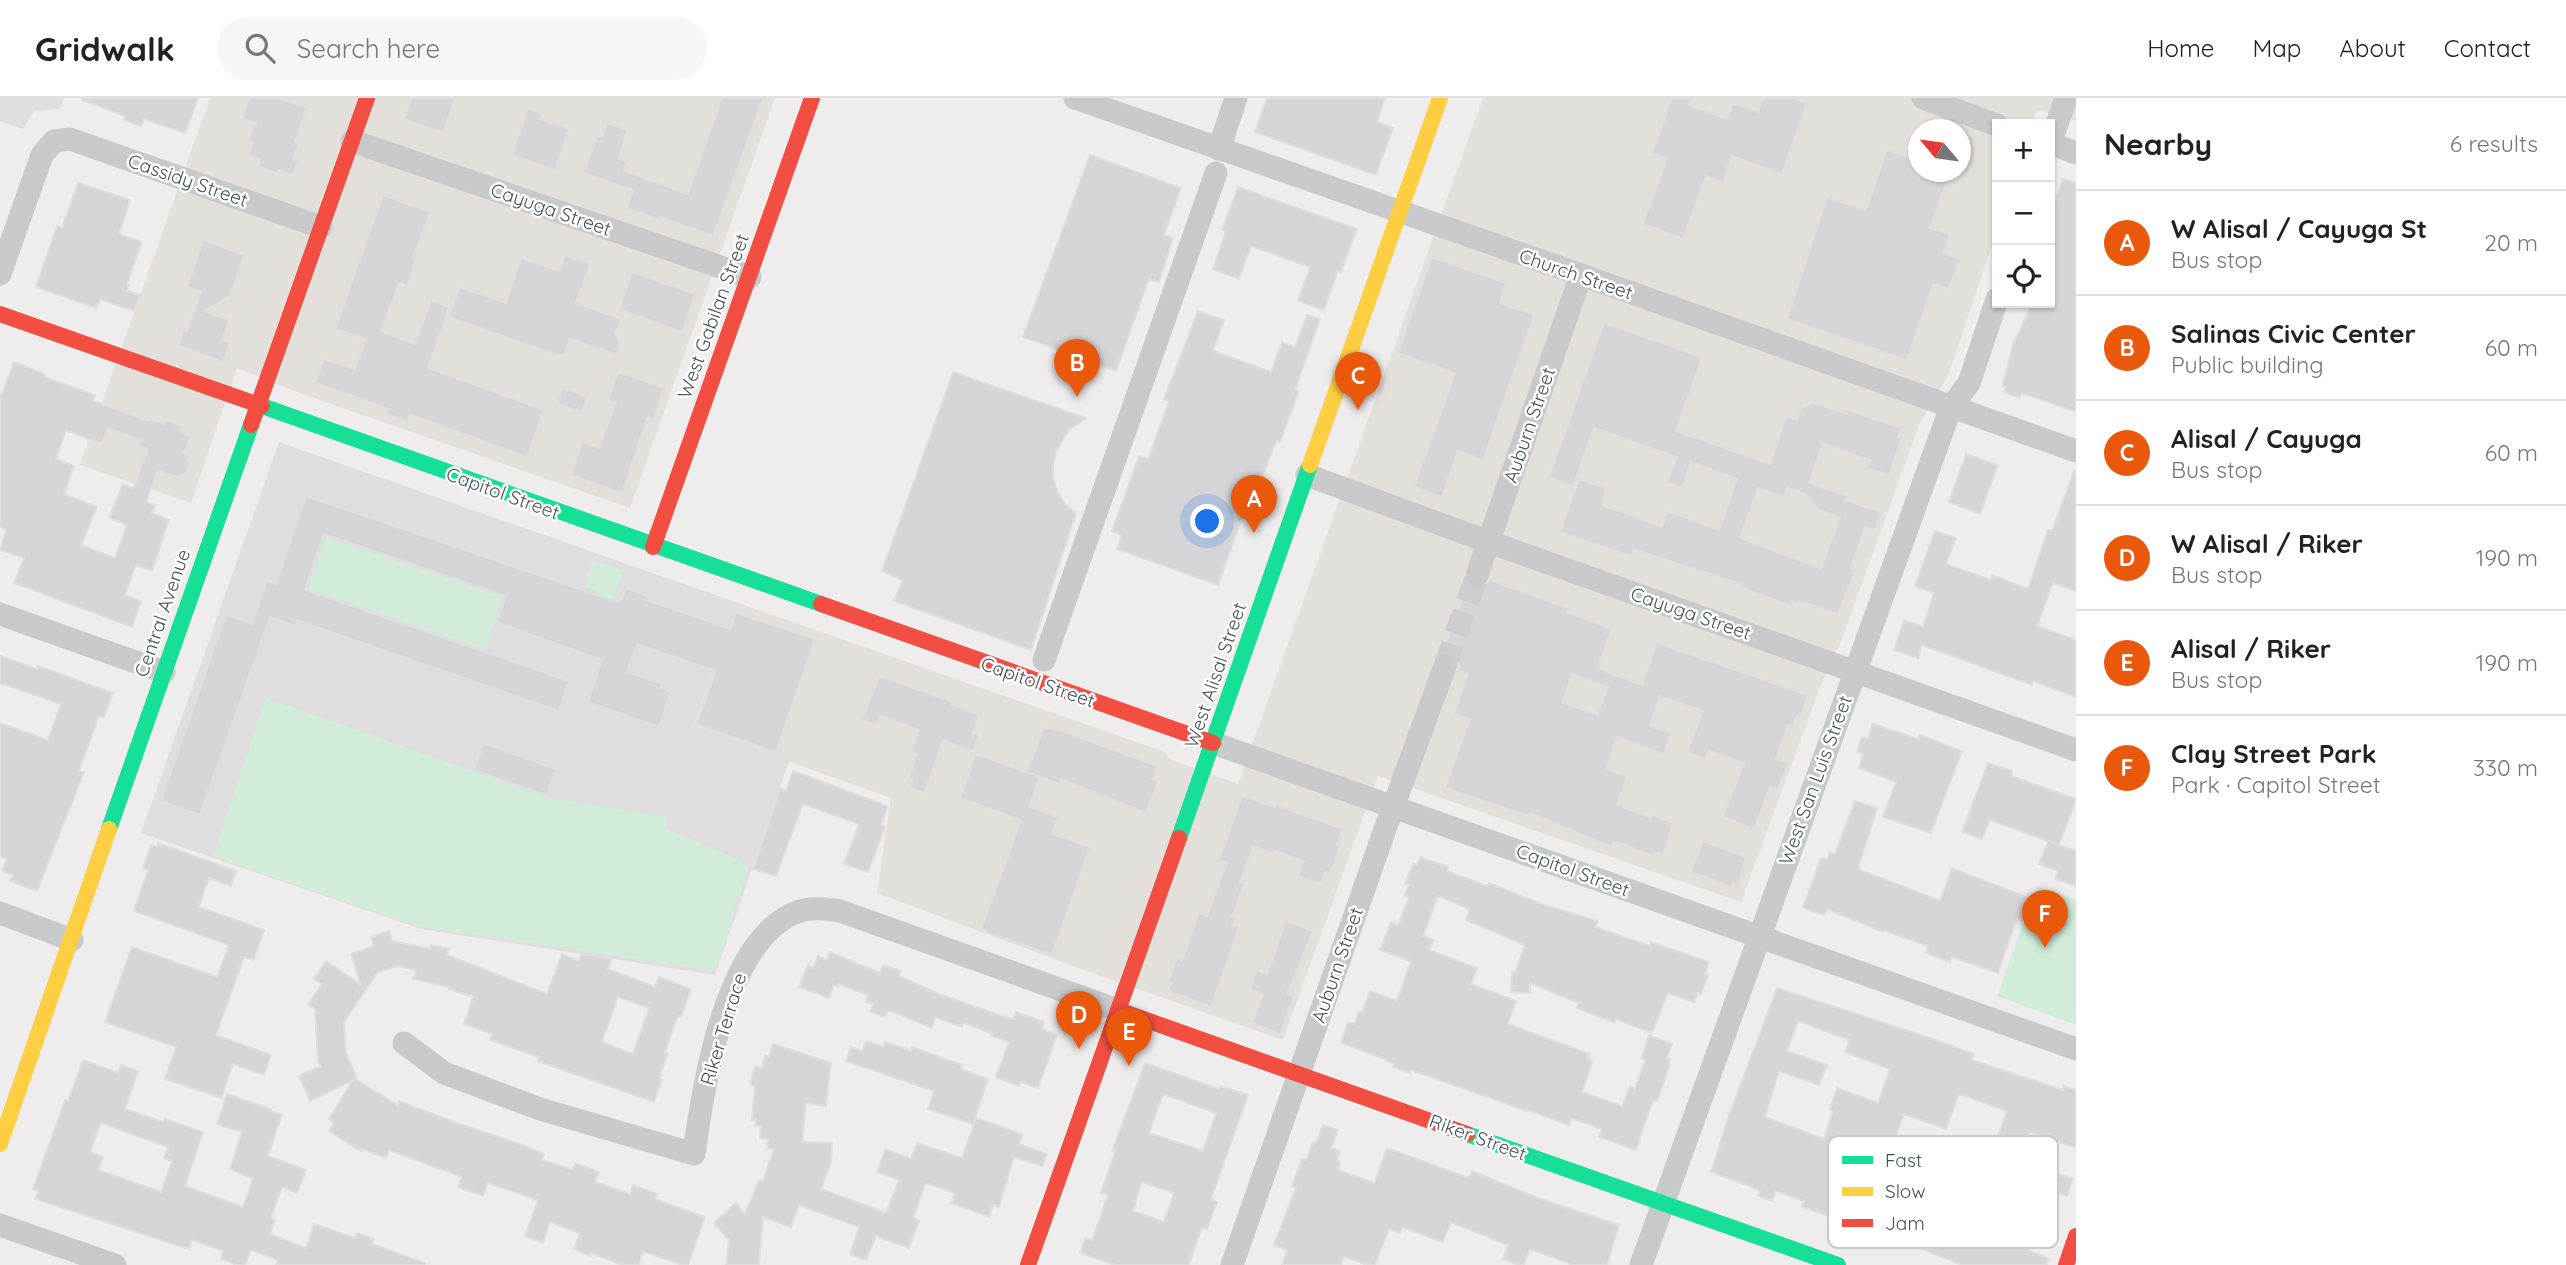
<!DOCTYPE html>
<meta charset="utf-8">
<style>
:root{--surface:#fff;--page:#f6f6f6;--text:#222;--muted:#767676;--line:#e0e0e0;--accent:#ea580c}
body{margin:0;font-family:Quicksand,sans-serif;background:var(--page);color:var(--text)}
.controls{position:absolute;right:21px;top:21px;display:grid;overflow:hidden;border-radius:0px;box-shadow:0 2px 5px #0004}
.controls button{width:63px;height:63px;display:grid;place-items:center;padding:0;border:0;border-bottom:2px solid var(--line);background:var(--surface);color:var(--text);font:35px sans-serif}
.compass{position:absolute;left:1908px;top:21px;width:63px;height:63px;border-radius:50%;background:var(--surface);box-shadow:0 2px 5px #0004;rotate:299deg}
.you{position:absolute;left:1208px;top:424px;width:24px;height:24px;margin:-18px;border:5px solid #fff;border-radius:50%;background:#1a73e8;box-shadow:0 0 0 10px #1a73e833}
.badge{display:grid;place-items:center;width:46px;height:46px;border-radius:50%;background:var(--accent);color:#fff;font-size:23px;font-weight:700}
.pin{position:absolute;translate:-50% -58px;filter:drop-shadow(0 2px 4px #0008)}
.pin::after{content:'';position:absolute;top:37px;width:24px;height:21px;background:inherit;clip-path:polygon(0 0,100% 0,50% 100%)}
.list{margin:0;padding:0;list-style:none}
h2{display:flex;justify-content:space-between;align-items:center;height:91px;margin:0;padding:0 28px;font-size:30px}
h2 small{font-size:23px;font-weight:400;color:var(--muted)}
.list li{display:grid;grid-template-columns:46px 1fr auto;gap:21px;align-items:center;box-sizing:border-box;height:105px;padding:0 28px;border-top:2px solid var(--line)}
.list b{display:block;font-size:26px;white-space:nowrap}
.list p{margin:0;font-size:23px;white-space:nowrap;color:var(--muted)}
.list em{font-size:23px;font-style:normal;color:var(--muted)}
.icon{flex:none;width:38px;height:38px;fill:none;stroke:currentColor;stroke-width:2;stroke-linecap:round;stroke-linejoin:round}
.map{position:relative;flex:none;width:2076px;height:1167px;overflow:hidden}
header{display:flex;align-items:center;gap:42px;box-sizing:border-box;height:98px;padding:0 35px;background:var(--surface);border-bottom:2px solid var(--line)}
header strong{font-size:33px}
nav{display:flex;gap:38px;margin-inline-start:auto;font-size:24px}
.search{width:490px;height:63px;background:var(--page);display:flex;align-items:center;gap:18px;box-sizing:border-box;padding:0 24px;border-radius:38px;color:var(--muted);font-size:26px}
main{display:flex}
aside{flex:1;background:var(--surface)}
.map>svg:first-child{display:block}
.commercial{fill:#e3dfda;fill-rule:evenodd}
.education{fill:#e0dddf}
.green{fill:#d1edda}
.building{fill:#d5d4d7;stroke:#dfdedf;stroke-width:2;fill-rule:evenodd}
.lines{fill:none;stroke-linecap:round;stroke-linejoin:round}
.street-tunnel{stroke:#cccdcf;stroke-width:23;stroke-dasharray:23 11;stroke-linecap:butt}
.street{stroke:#c7c9cb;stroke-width:23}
.fast{stroke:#16e098;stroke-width:16}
.slow{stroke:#ffcf43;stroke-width:16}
.jam{stroke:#f24e42;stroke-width:16}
.labels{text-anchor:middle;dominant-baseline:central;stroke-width:5;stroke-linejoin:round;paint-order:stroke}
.street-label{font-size:19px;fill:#445059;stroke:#fff}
.key{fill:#fff;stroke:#c7cacd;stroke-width:2}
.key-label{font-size:19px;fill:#445059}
</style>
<header>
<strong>Gridwalk</strong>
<div class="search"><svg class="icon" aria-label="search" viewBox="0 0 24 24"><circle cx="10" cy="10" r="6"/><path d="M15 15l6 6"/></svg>Search here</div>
<nav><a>Home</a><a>Map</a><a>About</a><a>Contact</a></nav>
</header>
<main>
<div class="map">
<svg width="2076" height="1167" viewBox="0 0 2076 1167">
<rect width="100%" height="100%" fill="#eeeced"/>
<g class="commercial">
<path d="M210 0H775L630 410 297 294 237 270 191 405 80 367Z"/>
<path d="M1483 0H2076V23L2041 12 2036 13 2032 26H1997V133L1948 278 1919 327 1842 541 1820 589 1741 804 1378 678 1283 942 1084 872 877 795 891 700 693 629 738 505 1165 654 1169 661 1238 686ZM1918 32H1960V74H1918Z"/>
</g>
<g class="education">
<path d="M0 0H64L60 11 34 13 23 31 0 23Z"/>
<path d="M279 344 738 505 693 628 789 663 715 877 421 831 141 735Z"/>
</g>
<g class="green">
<path d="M326 439 503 499 486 552 308 491Z"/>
<path d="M593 463 624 473 611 505 597 498 596 492 586 489 585 484Z"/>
<path d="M266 600 546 699 668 719 666 731 738 761 748 771 715 873 416 828 213 758Z"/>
<path d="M2037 788 2076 802V927L1997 898Z"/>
</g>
<g class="building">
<path d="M82 0H198L185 35 144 21 141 28 124 22 125 18 82 2Z"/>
<path d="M250 0H279L307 10 295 44 299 46 293 61 298 62 293 77 279 72 278 76 258 68 260 61 248 57 253 44 249 42 256 25 242 20Z"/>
<path d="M412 0H455L443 35 404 21Z"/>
<path d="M722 0H763L713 138 660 119 658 121 627 110 633 92 584 75 597 38 602 39 607 25 627 32 619 61 627 64 624 73 688 96Z"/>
<path d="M1267 0H1385L1377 24 1393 30 1376 77 1255 34Z"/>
<path d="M1672 0H1691L1689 7 1727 21 1733 5 1758 14 1763 0H1794L1807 5 1782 76 1732 58 1723 85 1706 78 1683 141 1643 126 1667 61 1652 55Z"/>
<path d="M528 11 542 16 541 21 569 31 555 72 512 57Z"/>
<path d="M1887 52 1919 63V74H1950L1930 130 1950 137 1943 155 1960 161 1949 191 1933 186 1907 262 1787 221 1827 99 1866 112Z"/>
<path d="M1090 57 1181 90 1164 137 1173 140 1159 184 1149 181 1116 273 1023 239Z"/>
<path d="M2063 81 2076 85V314L2022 295 2020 300 2004 294 2006 289 2002 288 2013 247 2032 205H2050V118Z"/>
<path d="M78 85 130 102 119 136 142 144 127 186 129 187 127 193 140 197 134 213 100 201 96 210 36 189 57 128 62 130Z"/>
<path d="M1238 89 1357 131 1341 174 1338 173 1324 212 1298 203 1310 169 1251 148 1239 181 1213 171 1226 133 1222 132Z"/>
<path d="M383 97 430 114 413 160 416 162 407 188 399 185 381 233 415 246 431 202 449 209 428 270 544 312 527 359 410 316 407 323 387 316 389 311 384 309 316 285 324 261 355 271 366 241 335 231Z"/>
<path d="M203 142 244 157 230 198 204 213 229 222 222 242 230 245 223 264 178 247 184 232 187 233 201 194 187 189Z"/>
<path d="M565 157 590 166 576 205 621 221 615 236 620 246 616 256 570 241 564 257H557L449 219 459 189 506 205 521 160 559 173Z"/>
<path d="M1432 159 1506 185 1500 205 1534 217 1483 362 1458 353 1442 399 1414 389 1455 275 1398 255Z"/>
<path d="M632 174 695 196 682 234 619 211Z"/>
<path d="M1198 213 1224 222 1213 253 1271 274 1282 244 1295 249 1307 217 1320 221 1295 292 1299 293 1280 344 1276 343 1262 380 1257 378 1218 487 1117 451 1122 437 1112 433 1139 358 1148 361 1169 303 1164 301Z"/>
<path d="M1604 225 1702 259 1676 333 1770 366 1786 319 1797 322 1801 310 1813 305 1847 316 1848 312 1901 330 1898 339 1901 340 1889 377 1867 370 1870 362 1823 345 1809 385 1847 398 1845 402 1881 414 1875 432 1865 429 1851 470 1855 473 1838 516 1799 503 1798 506 1791 503 1790 507 1742 490 1743 487 1634 451 1631 458 1560 434 1579 381 1606 390 1602 407 1662 429 1667 413 1719 432 1737 381 1691 364 1682 390 1667 385 1677 359 1594 330 1573 388 1549 379ZM1787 389 1806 396 1819 412 1840 419 1821 471 1740 440 1758 390 1784 399Z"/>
<path d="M14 264 45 276 44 279 95 297 93 303 149 323 150 321 164 326 165 322 179 327 184 336 190 339 184 355 189 365 186 374 176 379 158 372 146 404 155 407 152 415 169 422 152 473 136 467 125 497 141 503 132 529 14 485 24 460 0 452 6 432 0 429V300ZM107 330 141 342 139 348 148 351 133 390 123 386 109 420 127 427 115 460 81 447 97 409 64 396 74 368 56 361 66 332 102 346Z"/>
<path d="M618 274 664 290 653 322 647 320 622 395 571 377 582 344 599 350 616 304 608 302Z"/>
<path d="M953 274 1086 320 1069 332 1056 354 1053 367V380L1058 395 1065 406 1076 415 1031 552 894 503 903 482 882 473Z"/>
<path d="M563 290 588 299 581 314 557 305Z"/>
<path d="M1966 356 1998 367 1980 416 1949 404Z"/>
<path d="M2074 373H2076V493L2053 485 2037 528 2076 542V599L2033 583 2032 587 1922 547 1918 560 1894 552 1904 522 1923 529 1934 495 1915 488 1935 433 1956 440 1946 466 1991 482 1992 477 2028 491 2048 432 2052 433Z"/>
<path d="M306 398 620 505 626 490 648 498 646 502 730 531 736 515 815 541 776 654 697 626 716 573 637 546 627 574 662 586 660 590 671 594 659 629 588 604 602 562 497 524 506 498 324 436 305 492 569 583 559 613 297 522 295 528 270 519 200 717 161 703 226 517 252 526 267 483 276 486Z"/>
<path d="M1490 482 1568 510 1567 514 1612 531 1597 570 1642 587 1657 545 1808 597 1800 619 1797 617 1793 629 1788 627 1776 661 1788 665 1778 691 1770 689 1754 731 1723 719 1744 665 1709 652 1705 661 1687 654 1703 613 1660 598 1650 628 1671 635 1664 656 1617 639 1606 671 1627 678 1617 707 1651 720 1653 717 1673 725 1663 757 1655 754 1653 758 1614 743 1612 749 1530 715 1529 718 1445 690 1470 621 1454 616 1468 576 1458 573 1459 565 1455 559 1443 554 1467 487 1473 490 1480 491ZM1572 576 1608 589 1597 617 1562 605Z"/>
<path d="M0 558 37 571 38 568 113 595 104 619 99 618 79 673 84 674 37 793 10 783 13 777 2 773 7 761 0 759V625L48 642 61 606 0 585Z"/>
<path d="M879 578 953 604 952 607 979 617 973 635 979 637 973 653 943 642 925 695 910 689 912 682 908 681 917 656 911 654 919 632 880 617 877 627 862 622Z"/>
<path d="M1873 626 1918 641 1920 637 1962 653 1931 735 1883 719 1896 684 1859 670 1863 656 1857 654 1862 639 1868 641Z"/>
<path d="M1044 629 1058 633 1059 632 1157 668 1152 681 1158 683 1146 715 1061 681 1059 686 1027 674Z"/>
<path d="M483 645 556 671 546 697 474 672Z"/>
<path d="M976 656 1040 679 1029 709 1058 719 1052 736 1090 749 1052 857 981 832 1021 722 960 700Z"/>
<path d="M1988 665 2012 673 2011 678 2076 701 2059 747 1990 722 1982 741 1962 734Z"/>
<path d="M793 673 888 708 881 727 885 729 868 774 844 766 859 726 803 706 776 778 753 771 780 690 786 693Z"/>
<path d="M1242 698 1275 709 1276 707 1343 731 1337 747 1340 748 1330 775 1326 773 1321 786 1298 778 1304 763 1274 752 1273 755 1253 748 1240 784 1244 786 1232 819 1235 820 1232 828 1239 830 1211 909 1168 893 1171 885 1168 884 1177 860 1182 863 1199 815 1207 818 1227 764 1219 762Z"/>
<path d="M1855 703 1877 710 1858 771 1940 803 1952 770 2029 800 2021 823 2017 821 1998 875 1952 859 1950 864 1926 855 1928 848 1883 832V834L1827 811 1824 817 1803 810 1821 760 1827 762 1830 754 1835 756Z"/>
<path d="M1703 743 1746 759 1738 788 1732 786V789L1691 774Z"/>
<path d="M2048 743 2076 753V788L2055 781 2058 773 2039 766Z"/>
<path d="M158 745 236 773 231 788 209 780 199 809 264 832 254 862 244 859 216 937 271 957 264 977 233 966 221 1000 165 981 176 949 105 924 132 849 217 879 229 847 134 813 148 772 143 770 151 747 157 749Z"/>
<path d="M1420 759 1448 769 1447 773 1487 788 1489 785 1544 807 1598 823 1595 829 1650 848 1651 844 1709 864 1705 876 1708 877 1701 896 1698 895 1694 904 1668 895 1652 935 1616 921 1615 925 1577 910 1579 905 1530 885V895L1511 894 1512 874H1515L1525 847 1466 822 1470 811 1438 798 1423 838 1434 842 1429 852 1477 870 1471 886 1516 903 1508 926 1590 956 1588 960 1593 962 1582 994 1622 1008 1630 988 1635 991 1645 962 1641 960 1649 937 1672 946 1667 960 1670 961 1668 966 1670 967 1657 1003 1653 1002 1636 1052 1599 1039 1602 1031 1571 1020 1569 1027 1527 1012V1013L1411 972 1410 975 1393 969 1394 966 1385 962V961L1341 945 1348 924 1354 926 1359 913 1362 914 1370 893 1397 903 1411 863 1380 852 1391 824 1398 827 1409 799 1405 797 1409 787 1405 785 1413 766 1417 767Z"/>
<path d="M1286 823 1313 833 1287 896 1294 898 1280 936 1252 925 1263 896 1250 891 1257 872 1267 876Z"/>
<path d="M389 833 392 843 430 851 431 847 449 851 447 857 547 896 562 856 579 863 581 856 612 861 608 871 655 889 659 879 691 891 681 919 678 918 665 954 668 955 659 981 662 982 654 1004 538 963 539 959 490 942 492 936 464 926 473 899 449 891V889L413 881 416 872 397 868 378 874 344 924 346 955 357 980 355 981 398 1007 399 1003 454 1024 525 1048 544 1056 542 1062 573 1072 575 1065 599 1074 595 1084 630 1096 633 1087 657 1096 655 1101 705 1119 688 1167H682L643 1153 639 1167H623L591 1155 590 1158 574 1151 580 1135 550 1124 543 1145 525 1138 538 1102 488 1085 483 1098 458 1089 462 1079 389 1052 386 1060 362 1051 361 1053 329 1033 334 1025 329 1021 353 982 310 1003 299 978 321 968 318 963 315 911 308 906 322 886 314 881 326 863 361 887 351 856 374 848 371 839ZM618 899 649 910 633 956 602 944Z"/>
<path d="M830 854 880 875 883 867 901 873 899 878 939 896 996 916 1013 921 1016 914 1044 924 1042 931 1057 937 1038 990 1021 984 1019 988 996 979 1009 944 992 938 993 936 963 924 962 929 935 919 932 930 888 912 885 919 870 914 873 906 866 904 868 897 839 886 838 889 834 887 829 900 799 889 808 867 813 870 818 858 827 862Z"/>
<path d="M1777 890 1933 941 1974 956 1972 962 2063 992 2064 988 2076 992V1050L2030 1034 2014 1079 1973 1064 1979 1046 1993 1051 2007 1013 1959 996 1946 1031 1904 1016 1893 1046 1897 1048 1876 1110 1904 1120 1917 1084 1989 1107 2001 1075 2018 1081 2010 1105 2043 1118 2029 1153 2048 1160 2047 1167H1962L1897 1141 1802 1109 1804 1103 1776 1093 1772 1103 1758 1098 1760 1093 1752 1089 1711 1074 1728 1020ZM1798 923 1850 942 1845 954 1890 971 1878 1005 1837 990 1830 1011 1833 1013 1824 1041 1765 1019 1779 973 1819 987 1827 967 1787 953Z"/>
<path d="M866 943 883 949 885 944 911 953 912 949 962 967 961 971 988 981 973 1026 928 1011 934 993 846 963 851 949 862 953Z"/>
<path d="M773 946 831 965 826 1008 806 1005 802 1044 832 1045 831 1064 821 1091 886 1115 899 1082 877 1074 885 1051 911 1061 917 1045 962 1060 976 1020 1022 1036 1019 1046 1047 1056 1042 1068 1014 1059 999 1109 993 1107 989 1119 951 1105 955 1095 926 1085 913 1120 919 1123 909 1150 876 1138 866 1162 850 1156 859 1129 799 1107 791 1129 763 1119 759 1167H726L729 1142 714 1125 736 1105 745 1116 759 1082 763 1083 774 1051H767L768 1041 760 1040 761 1028H755L756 1022H752L755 988 750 986 755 968 762 970 765 958 769 959Z"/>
<path d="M83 962 118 975 121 967 138 973 125 1011 163 1024 165 1021 203 1034 185 1088 243 1109 253 1081 230 1071 242 1034 217 1026 227 996 271 1011 270 1013 282 1017 268 1058 306 1072 297 1095 282 1089 271 1120 275 1122 270 1136 306 1150 314 1126 355 1140 357 1135 374 1141 372 1146 425 1165 424 1167H276L278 1162 251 1152 245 1167H237L221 1161 223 1153 192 1142 189 1151 35 1101 39 1093 33 1091 65 1002 68 1003ZM101 1025 168 1049 164 1060 172 1063 161 1094 98 1072 103 1059 90 1054Z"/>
<path d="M1145 965 1219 991 1220 988 1248 997 1211 1101 1217 1104 1207 1131 1202 1129 1189 1167H1115L1080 1155 1085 1140 1092 1142 1108 1097 1101 1095 1115 1054 1112 1053ZM1163 996 1216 1015 1203 1053 1149 1035ZM1142 1084 1174 1095 1164 1124 1133 1113Z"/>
<path d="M1323 1027 1338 1032 1331 1050 1340 1053 1337 1062 1340 1064 1338 1072 1374 1085 1387 1050 1469 1080 1472 1073 1538 1100 1619 1127 1607 1167H1573L1530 1151 1524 1167H1519L1503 1161 1508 1147 1451 1124 1443 1144 1402 1129 1400 1135 1389 1131 1375 1167H1367L1344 1158 1341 1167H1282L1287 1152 1274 1147 1296 1090 1292 1088 1302 1061 1306 1062 1313 1044 1316 1045Z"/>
<path d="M2055 1075 2073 1081 2067 1098 2048 1092Z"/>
</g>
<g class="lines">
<path class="street-tunnel" d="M1445 568 1477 477"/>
<g class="street">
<path d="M1075 0 1573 174 2076 353"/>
<path d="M1923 0 1997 27"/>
<path d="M352 43 750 179"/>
<path d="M2050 45 2076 55"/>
<path d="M2050 46 2066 0"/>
<path d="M1219 51 1236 0"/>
<path d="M0 176 42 57 54 43 70 41 321 129"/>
<path d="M1307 377 1489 444 2076 652"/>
<path d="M1477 477 1581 177"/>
<path d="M0 516 164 574"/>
<path d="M1044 562 1216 75"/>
<path d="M1213 645 2076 951"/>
<path d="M0 815 72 842"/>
<path d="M404 945 444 975 540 1011 694 1056C703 989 725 841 797 814 811 809 825 811 840 813L1118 912"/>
<path d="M0 1127 115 1167"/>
<path d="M1232 1167 1383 737 1445 568"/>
<path d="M1641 1167 1951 309 1969 285 1997 201"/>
</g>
<g class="fast">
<path d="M262 308 821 506"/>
<path d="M109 731 251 327"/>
<path d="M1179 740 1310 367"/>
<path d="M1467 1036 1838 1167"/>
</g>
<g class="slow">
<path d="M1310 367 1440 0"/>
<path d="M0 1046 109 731"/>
</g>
<g class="jam">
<path d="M0 216 262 308"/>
<path d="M251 327 367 0"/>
<path d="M653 449 812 0"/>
<path d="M821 506 1213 645"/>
<path d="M1118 912 1467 1036"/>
<path d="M1028 1167 1179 740"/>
<path d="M2066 1167 2076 1138"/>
</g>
</g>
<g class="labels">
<g class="street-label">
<text transform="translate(188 82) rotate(19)">Cassidy Street</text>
<text transform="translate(551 111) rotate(19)">Cayuga Street</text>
<text transform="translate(1576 176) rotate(19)">Church Street</text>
<text transform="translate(713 218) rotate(-70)">West Gabilan Street</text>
<text transform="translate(1529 327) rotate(-71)">Auburn Street</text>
<text transform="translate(503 395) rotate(20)">Capitol Street</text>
<text transform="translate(162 515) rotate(-71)">Central Avenue</text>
<text transform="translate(1691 515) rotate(19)">Cayuga Street</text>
<text transform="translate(1215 577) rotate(-71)">West Alisal Street</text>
<text transform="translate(1038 584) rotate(19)">Capitol Street</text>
<text transform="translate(1815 682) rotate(-70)">West San Luis Street</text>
<text transform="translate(1573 772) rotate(20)">Capitol Street</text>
<text transform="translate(1337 867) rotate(-71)">Auburn Street</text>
<text transform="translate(723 931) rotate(-73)">Riker Terrace</text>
<text transform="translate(1478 1039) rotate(20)">Riker Street</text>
</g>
</g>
<rect x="1828" y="1038" width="230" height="112" rx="10" class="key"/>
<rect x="1842" y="1058" width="31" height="8" fill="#16e098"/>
<rect x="1842" y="1089" width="31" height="9" fill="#ffcf43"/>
<rect x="1842" y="1121" width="31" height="8" fill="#f24e42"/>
<g class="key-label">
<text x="1885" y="1069">Fast</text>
<text x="1885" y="1100">Slow</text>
<text x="1885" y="1132">Jam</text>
</g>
</svg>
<div class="controls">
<button>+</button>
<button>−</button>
<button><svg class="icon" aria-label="locate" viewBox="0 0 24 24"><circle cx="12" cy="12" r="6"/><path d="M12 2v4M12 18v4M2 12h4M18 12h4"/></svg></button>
</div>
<svg class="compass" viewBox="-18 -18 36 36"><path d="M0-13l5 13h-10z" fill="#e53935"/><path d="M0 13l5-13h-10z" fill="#767676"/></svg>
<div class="you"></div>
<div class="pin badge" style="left:1254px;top:435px">A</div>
<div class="pin badge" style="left:1077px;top:299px">B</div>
<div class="pin badge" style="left:1358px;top:312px">C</div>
<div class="pin badge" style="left:1079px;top:951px">D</div>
<div class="pin badge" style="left:1129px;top:968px">E</div>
<div class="pin badge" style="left:2045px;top:850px">F</div>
</div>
<aside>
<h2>Nearby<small>6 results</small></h2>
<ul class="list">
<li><span class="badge">A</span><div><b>W Alisal / Cayuga St</b><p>Bus stop</p></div><em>20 m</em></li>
<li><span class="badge">B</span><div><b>Salinas Civic Center</b><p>Public building</p></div><em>60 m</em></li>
<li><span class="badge">C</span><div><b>Alisal / Cayuga</b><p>Bus stop</p></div><em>60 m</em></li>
<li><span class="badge">D</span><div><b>W Alisal / Riker</b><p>Bus stop</p></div><em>190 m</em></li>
<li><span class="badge">E</span><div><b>Alisal / Riker</b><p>Bus stop</p></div><em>190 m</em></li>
<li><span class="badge">F</span><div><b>Clay Street Park</b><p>Park · Capitol Street</p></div><em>330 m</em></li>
</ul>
</aside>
</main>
